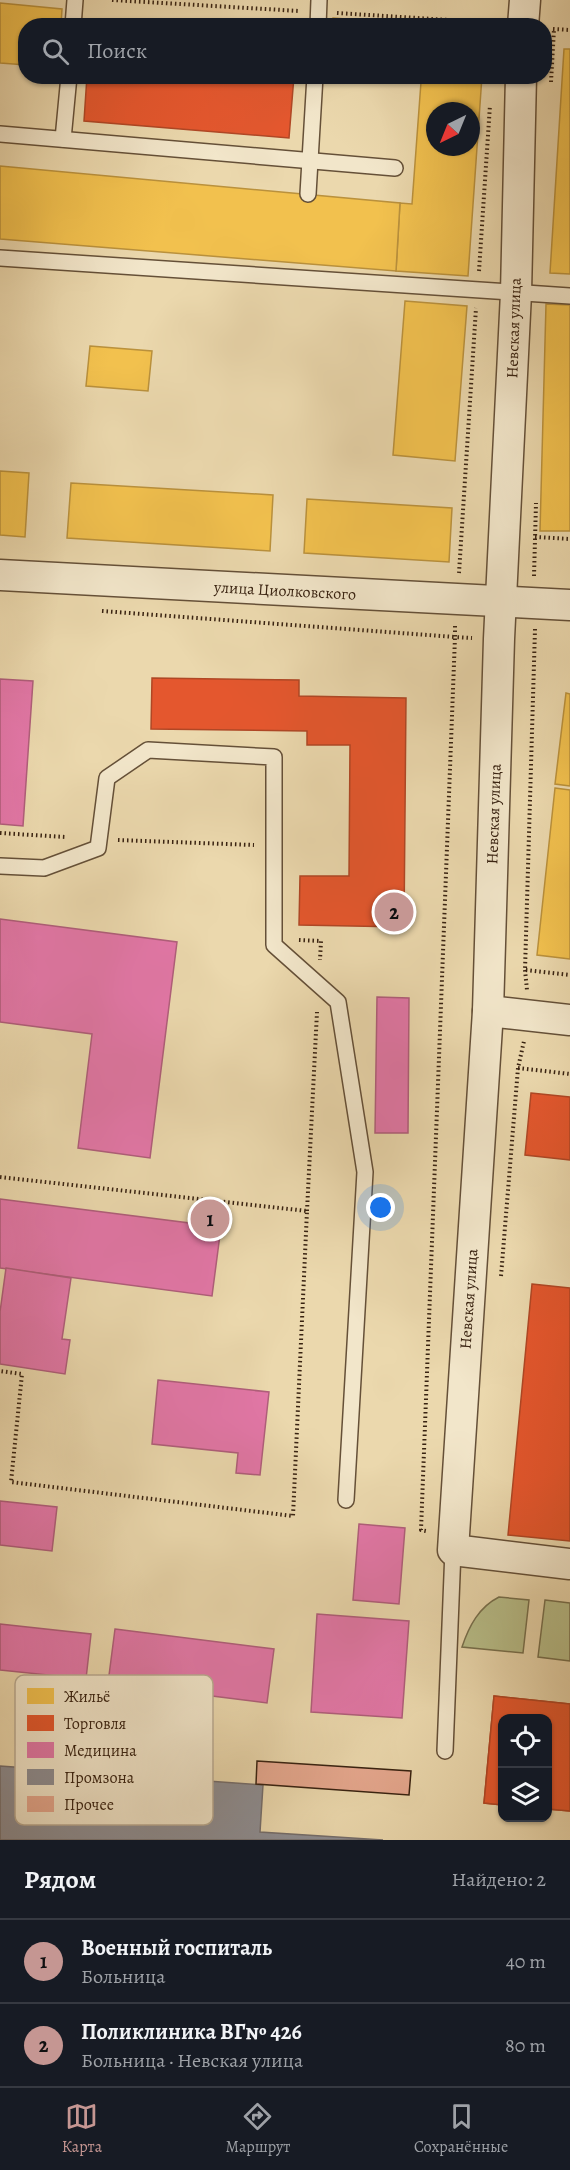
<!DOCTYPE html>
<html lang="ru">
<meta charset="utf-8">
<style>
:root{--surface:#171b24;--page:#242831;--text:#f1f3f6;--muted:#9ea1a6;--line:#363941;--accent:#c59692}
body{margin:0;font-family:Alegreya,serif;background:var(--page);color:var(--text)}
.controls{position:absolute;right:18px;bottom:18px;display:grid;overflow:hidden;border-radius:12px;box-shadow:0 2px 4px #0004}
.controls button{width:54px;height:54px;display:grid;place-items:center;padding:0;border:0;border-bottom:2px solid var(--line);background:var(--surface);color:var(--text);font:30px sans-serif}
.compass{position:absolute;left:426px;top:102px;width:54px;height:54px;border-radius:50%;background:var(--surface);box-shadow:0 2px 4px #0004;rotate:223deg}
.you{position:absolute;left:381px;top:1208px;width:21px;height:21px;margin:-15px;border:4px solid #fff;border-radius:50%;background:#1a73e8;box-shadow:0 0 0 9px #1a73e833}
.badge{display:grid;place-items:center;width:39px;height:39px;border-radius:50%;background:var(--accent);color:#111;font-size:20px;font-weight:700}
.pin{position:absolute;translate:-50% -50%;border:3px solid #fff;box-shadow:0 2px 6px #0006}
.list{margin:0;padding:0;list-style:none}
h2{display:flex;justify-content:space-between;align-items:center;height:78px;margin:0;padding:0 24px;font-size:26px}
h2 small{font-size:20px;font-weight:400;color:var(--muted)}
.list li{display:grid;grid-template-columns:39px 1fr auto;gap:18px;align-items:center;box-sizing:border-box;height:84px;padding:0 24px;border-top:2px solid var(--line)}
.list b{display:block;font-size:22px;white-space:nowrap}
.list p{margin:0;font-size:20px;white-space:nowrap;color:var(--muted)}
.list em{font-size:20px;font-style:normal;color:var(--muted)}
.icon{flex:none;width:33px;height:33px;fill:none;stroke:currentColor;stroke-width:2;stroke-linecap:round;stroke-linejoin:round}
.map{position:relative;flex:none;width:570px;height:1840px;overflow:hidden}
.search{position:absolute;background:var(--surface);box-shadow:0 2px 4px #0004;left:18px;right:18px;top:18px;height:66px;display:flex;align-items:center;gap:15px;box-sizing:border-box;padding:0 21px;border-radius:24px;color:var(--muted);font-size:22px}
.sheet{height:246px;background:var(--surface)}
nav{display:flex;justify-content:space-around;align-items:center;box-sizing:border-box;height:84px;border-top:2px solid var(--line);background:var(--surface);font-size:16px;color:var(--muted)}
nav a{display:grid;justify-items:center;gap:3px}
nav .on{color:var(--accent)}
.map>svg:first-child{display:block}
.green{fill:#b8be89;stroke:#78704d;stroke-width:1.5}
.homes{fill:#f2c14e;stroke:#ba913c;stroke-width:1.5;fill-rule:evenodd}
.shops{fill:#e4572e;stroke:#b04725;stroke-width:1.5}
.health{fill:#e377a8;stroke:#b05e7b;stroke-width:1.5}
.industry{fill:#8d8d92;stroke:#746d6b;stroke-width:1.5}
.building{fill:#e6a88f;stroke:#382211;stroke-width:1.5}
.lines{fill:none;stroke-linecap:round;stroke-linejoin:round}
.lane-casing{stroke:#655038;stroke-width:18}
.street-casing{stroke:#655038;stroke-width:33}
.path{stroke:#382211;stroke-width:4;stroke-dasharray:1.5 3;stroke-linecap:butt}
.lane{stroke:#f2e6ca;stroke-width:15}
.street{stroke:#f2e6ca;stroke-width:30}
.labels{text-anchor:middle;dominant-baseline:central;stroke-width:6;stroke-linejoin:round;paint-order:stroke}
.street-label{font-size:16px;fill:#382211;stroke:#f2e6ca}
.key{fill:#f2e6ca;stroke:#baab92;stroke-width:1.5}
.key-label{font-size:16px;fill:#382211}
</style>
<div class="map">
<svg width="570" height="1840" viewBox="0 0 570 1840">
<rect width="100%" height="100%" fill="#ebd8ad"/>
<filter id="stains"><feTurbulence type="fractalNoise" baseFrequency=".00333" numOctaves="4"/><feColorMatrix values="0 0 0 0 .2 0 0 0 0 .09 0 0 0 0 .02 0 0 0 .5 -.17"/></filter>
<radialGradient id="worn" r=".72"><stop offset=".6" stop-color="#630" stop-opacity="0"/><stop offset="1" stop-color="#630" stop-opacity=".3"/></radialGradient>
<g class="green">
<path d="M499 1597 529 1600 523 1653 462 1647C469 1626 479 1607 499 1597Z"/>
<path d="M545 1600 570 1603V1661L538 1657Z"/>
</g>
<g class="homes">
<path d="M0 3 62 9 61 26H26V65L0 63Z"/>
<path d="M333 18 435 26H332Z"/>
<path d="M564 49H570V274L550 273Z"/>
<path d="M338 76H482L468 276 396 271 400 203 412 204 421 82ZM435 111H471V147H435Z"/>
<path d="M0 166 400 203 396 271 0 239Z"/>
<path d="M405 301 467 306 455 461 393 455Z"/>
<path d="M546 304 570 305V531H540Z"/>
<path d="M90 346 152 351 148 391 86 386Z"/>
<path d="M0 471 29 473 25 537 0 535Z"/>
<path d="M71 483 273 495 270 551 67 538Z"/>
<path d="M307 499 452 508 449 562 304 553Z"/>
<path d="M566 693 570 694V786L555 784Z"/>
<path d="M555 788 570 790V959L537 955Z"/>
</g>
<g class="shops">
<path d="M87 76H294L289 138 84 121Z"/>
<path d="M152 678 299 680V696L406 698 404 927 299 925 300 876H349L350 745H307V731L151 729Z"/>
<path d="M531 1093 570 1097V1160L525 1155Z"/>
<path d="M532 1284 570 1288V1541L508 1535Z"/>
<path d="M494 1696 570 1704V1739L566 1770H570V1811L548 1809V1718H502V1805L484 1803Z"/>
<path d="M494 1696 570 1704V1811L548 1809V1718H502V1805L484 1803Z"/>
</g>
<g class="health">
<path d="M0 679 33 681 23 826 0 824Z"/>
<path d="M0 919 177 942 150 1158 78 1148 92 1034 0 1022Z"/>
<path d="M377 997 409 998 408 1133H375Z"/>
<path d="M0 1199 221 1227 212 1296 0 1268Z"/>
<path d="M6 1268 71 1278 62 1339 70 1340 65 1374 0 1364V1312Z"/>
<path d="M158 1380 269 1392 260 1475 236 1473 238 1453 152 1444Z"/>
<path d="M0 1501 57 1507 52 1551 0 1545Z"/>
<path d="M359 1524 405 1528 399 1604 353 1600Z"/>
<path d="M317 1614 409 1621 402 1718 311 1712Z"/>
<path d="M0 1624 91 1634 86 1679 0 1670Z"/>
<path d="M115 1629 274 1649 267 1703 108 1683Z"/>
</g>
<path class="industry" d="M0 1766 263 1785 260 1832 383 1840H0Z"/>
<path class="building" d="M257 1761 411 1771 409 1795 256 1784Z"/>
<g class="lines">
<defs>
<g id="lane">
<path d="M73 26 75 0"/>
<path d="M318 26 319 0"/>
<path d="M0 134 395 168"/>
<path d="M63 139 69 76"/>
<path d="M308 194 315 76"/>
<path d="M0 258 570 296"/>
<path d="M0 866 44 868 98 848 107 778 148 750 274 757V945L338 1002 365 1172 346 1500"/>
<path d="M445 1751 453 1550"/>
</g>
<g id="street">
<path d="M523 26 525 0"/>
<path d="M521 76 516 293 499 639 488 1011 453 1550 570 1564"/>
<path d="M0 575 570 605"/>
<path d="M488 1011 570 1020"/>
</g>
</defs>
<use href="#lane" class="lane-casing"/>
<use href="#street" class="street-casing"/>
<g class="path">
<path d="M112 0 299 11"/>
<path d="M337 13 497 23"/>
<path d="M553 29 570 30"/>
<path d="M551 82 554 29"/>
<path d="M479 271 490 105"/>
<path d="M535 537 570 539"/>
<path d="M459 573 476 308"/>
<path d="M534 576 536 503"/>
<path d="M102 611 455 637 421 1530 426 1531"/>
<path d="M455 626V637L472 638"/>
<path d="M535 629 525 970 570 975"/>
<path d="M0 833 65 837"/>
<path d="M118 840 254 845"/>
<path d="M299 940 321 941 320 960"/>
<path d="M525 970 527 990"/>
<path d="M518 1068 570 1074"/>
<path d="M0 1177 307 1211 293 1516 11 1482 22 1374 0 1371"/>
<path d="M307 1211 317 1012"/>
<path d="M501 1276 518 1068 524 1041"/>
</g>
<use href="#lane" class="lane"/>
<use href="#street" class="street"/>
</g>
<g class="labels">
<g class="street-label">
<text transform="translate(514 328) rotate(-88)">Невская улица</text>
<text transform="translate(285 591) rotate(3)">улица Циолковского</text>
<text transform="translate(494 814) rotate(-88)">Невская улица</text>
<text transform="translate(469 1299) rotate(-86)">Невская улица</text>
</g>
</g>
<rect x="15" y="1675" width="198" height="150" rx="9" class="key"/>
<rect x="27" y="1688" width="27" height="16" fill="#f2c14e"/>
<rect x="27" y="1715" width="27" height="16" fill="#e4572e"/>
<rect x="27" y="1742" width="27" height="16" fill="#e377a8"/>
<rect x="27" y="1769" width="27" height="16" fill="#8d8d92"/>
<rect x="27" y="1796" width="27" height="16" fill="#e6a88f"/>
<g class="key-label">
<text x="64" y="1702">Жильё</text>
<text x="64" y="1729">Торговля</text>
<text x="64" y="1756">Медицина</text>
<text x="64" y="1783">Промзона</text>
<text x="64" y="1810">Прочее</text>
</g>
<rect width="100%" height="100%" filter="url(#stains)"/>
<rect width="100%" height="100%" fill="url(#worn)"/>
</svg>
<div class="controls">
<button><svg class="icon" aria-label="locate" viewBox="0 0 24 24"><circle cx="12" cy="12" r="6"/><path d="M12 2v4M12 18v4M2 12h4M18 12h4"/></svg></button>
<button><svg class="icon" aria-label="layers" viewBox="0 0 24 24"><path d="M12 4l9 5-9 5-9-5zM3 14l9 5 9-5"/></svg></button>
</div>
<svg class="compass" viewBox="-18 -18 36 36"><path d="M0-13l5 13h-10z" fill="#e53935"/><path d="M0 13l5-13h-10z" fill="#9ea1a6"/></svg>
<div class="you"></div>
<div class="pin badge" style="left:210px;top:1219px">1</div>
<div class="pin badge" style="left:394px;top:912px">2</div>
<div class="search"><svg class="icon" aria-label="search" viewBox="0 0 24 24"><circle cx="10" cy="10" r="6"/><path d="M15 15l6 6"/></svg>Поиск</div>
</div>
<section class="sheet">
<h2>Рядом<small>Найдено: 2</small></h2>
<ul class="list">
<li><span class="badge">1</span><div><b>Военный госпиталь</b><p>Больница</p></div><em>40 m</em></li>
<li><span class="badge">2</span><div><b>Поликлиника ВГ№ 426</b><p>Больница · Невская улица</p></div><em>80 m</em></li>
</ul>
</section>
<nav>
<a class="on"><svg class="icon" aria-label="map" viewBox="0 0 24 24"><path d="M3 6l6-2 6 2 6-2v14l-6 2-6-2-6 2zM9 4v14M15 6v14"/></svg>Карта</a>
<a><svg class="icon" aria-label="directions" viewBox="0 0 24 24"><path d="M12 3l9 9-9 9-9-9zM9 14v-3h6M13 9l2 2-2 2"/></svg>Маршрут</a>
<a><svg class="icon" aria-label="saved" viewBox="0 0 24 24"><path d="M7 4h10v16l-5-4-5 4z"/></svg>Сохранённые</a>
</nav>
